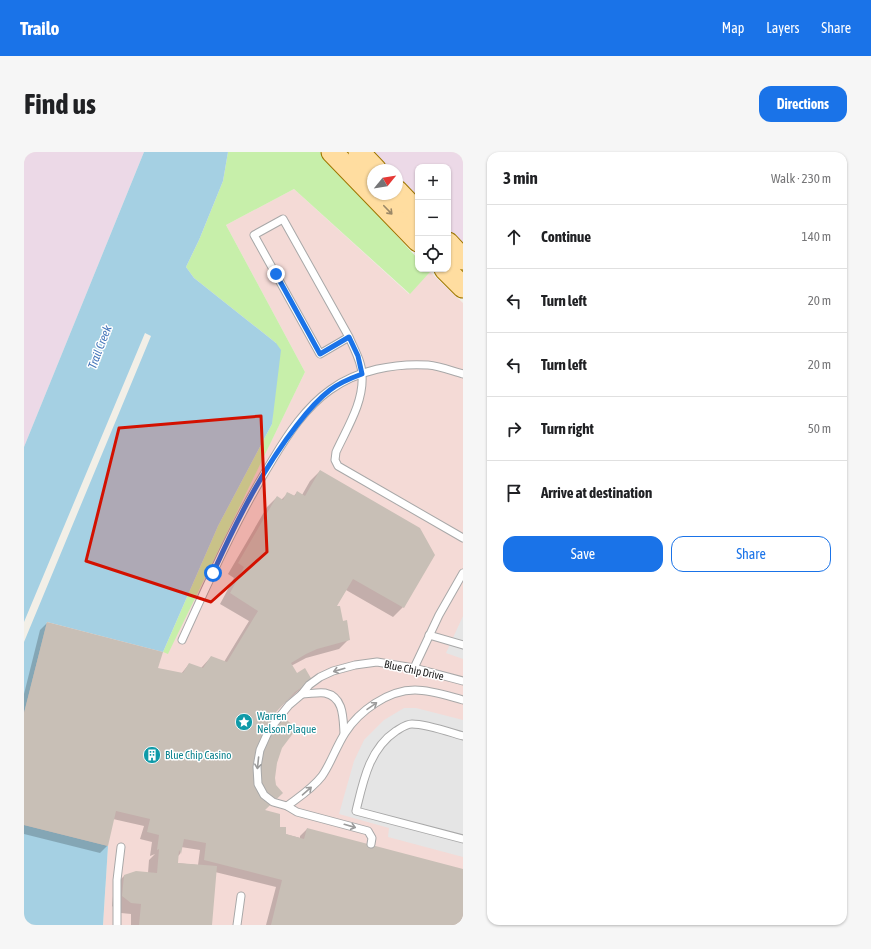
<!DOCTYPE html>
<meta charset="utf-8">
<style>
:root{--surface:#fff;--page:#f6f6f6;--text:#202124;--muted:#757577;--line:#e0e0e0;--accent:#1a73e8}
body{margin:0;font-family:"Asap Condensed",sans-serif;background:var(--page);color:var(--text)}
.controls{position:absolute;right:12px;top:12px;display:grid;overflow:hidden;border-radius:8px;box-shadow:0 1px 3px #0004}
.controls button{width:36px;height:36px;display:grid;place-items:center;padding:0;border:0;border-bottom:1px solid var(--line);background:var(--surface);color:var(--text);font:20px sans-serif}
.compass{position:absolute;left:343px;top:12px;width:36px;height:36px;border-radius:50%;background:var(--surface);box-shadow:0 1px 3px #0004;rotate:60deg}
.stop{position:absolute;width:12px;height:12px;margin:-9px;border:3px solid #1a73e8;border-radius:50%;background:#fff}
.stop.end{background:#1a73e8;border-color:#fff;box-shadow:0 1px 4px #0008}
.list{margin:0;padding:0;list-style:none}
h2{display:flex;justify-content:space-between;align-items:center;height:52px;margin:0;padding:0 16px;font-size:17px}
h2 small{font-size:13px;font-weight:400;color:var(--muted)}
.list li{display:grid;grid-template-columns:26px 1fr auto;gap:12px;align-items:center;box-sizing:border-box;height:64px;padding:0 16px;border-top:1px solid var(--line)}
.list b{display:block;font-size:15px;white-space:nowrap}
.list em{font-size:13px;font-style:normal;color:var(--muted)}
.actions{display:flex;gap:8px;padding:12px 16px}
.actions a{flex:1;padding:9px 0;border:1px solid var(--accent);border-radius:12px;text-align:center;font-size:14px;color:var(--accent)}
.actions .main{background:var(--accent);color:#fff}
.icon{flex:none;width:22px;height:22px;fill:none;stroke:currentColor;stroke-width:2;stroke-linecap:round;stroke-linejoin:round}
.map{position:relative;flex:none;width:439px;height:773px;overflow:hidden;border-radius:12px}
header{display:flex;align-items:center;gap:24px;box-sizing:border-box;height:56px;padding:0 20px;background:var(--accent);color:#fff}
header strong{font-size:19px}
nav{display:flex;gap:22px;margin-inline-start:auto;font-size:14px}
.intro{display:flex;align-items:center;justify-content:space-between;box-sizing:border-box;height:96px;padding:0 24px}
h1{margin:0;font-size:28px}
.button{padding:10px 18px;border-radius:12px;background:var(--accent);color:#fff;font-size:14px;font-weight:700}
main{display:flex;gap:24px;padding:0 24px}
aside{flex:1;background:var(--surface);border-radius:12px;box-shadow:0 1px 3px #0004}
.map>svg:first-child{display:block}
.commercial{fill:#f4dad6}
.industrial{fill:#ecd9e7}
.grass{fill:#c7efaa}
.parking{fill:#e5e5e5}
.water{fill:#a5d0e3}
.shadow{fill:#0003;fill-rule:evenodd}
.building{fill:#c8bfb6}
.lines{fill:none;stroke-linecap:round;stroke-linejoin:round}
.lane-casing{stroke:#a8a8a8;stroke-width:9}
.primary-casing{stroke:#9f7700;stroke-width:23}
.lane{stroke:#fff;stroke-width:7}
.primary{stroke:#ffdda0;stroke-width:21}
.oneway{stroke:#9b8867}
.oneway2{stroke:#9b9b9b}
.route{stroke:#1a73e8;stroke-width:5}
.marked{fill:#d31100;fill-opacity:0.2;stroke:#d31100;stroke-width:3;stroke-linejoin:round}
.labels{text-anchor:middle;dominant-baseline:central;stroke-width:3;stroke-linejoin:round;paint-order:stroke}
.street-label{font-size:11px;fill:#212121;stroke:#fff}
.culture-label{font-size:11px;fill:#0d838f;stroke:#fff;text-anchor:start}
.water-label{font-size:12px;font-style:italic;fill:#4576ba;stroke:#fff}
</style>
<header>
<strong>Trailo</strong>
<nav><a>Map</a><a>Layers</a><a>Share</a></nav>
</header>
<div class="intro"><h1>Find us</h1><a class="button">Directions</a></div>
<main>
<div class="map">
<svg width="439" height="773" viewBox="0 0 439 773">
<rect width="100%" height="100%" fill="#f2efe7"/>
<path class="commercial" d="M270 37 385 142 406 120 439 151V773H79L84 694 0 673V561L23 470 144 501 281 220 202 73Z"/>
<g class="industrial">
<path d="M0 0H120L0 295Z"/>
<path d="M348 0H439V95L424 80V15H394V49L373 26V18H365Z"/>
</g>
<path class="grass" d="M204 0H296L394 107V117H403L406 120 386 142 270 37 202 73 281 220 144 502 139 500 194 374 248 272 252 191 170 126 162 115 175 88 199 29Z"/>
<g class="parking">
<path d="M439 464V507L422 501Z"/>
<path d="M380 556H392L439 568V705L364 685 365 676 315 662 330 609 340 588 360 568Z"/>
</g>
<g class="water">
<path d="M120 0H204L199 29 175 88 162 115 170 126 252 191 257 198 248 272 194 374 139 500 23 470 0 561V490L127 184 121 181 0 470V295Z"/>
<path d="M0 673 84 694 79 773H0Z"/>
</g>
<path class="shadow" d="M296 319 379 455 369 465 322 438 311 455 319 470 325 487 315 497 282 506 267 514 273 522 287 528 250 560 257 595 239 658 261 682 276 686V684L283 677 439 718V773H242L252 735 191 720 187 773H107V762L97 761 88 754 90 734 100 724 124 721 125 708 131 702 126 704 128 690 116 687 120 674 89 667 83 694 76 701 0 682V542L16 478 23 471 132 517 157 522 165 512 177 516 187 505 200 510 225 469 196 452 210 426 204 422 243 355 253 345 257 348 264 341 270 344 273 340 278 343 286 329ZM157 695 176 698 174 713 152 711 153 705 156 702Z"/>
<path class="building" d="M296 318 396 376 411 403 380 456 329 427 313 454H316L319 469 323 468 326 488 293 497 282 502 267 511 273 521 281 516 288 528 271 540 252 560 273 576 258 596 253 611 251 626 252 633 259 641 241 658 256 662V675H262V682L280 687 283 676 439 717V773H247L258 728 180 708 182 691 160 687 157 702 155 698 154 711 193 714 188 773H115L117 752 107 751 98 744 100 723 112 719 133 721 135 697 133 698 135 683 123 680 126 667 92 659 84 694 0 673V561L23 470 139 500 134 516 159 521 165 511 179 516 187 504 203 510 234 459 206 441 220 415 214 411 253 344 259 348 263 340 271 344 273 339 281 344Z"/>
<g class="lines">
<defs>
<g id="lane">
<path d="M325 185 296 202 230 83 259 67 325 185C330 197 338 210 338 223 340 250 323 276 312 300L311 308 314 314 439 386"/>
<path d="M405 483 439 493"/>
<path d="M158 488C186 427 213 365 249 307 264 282 282 255 306 238 333 218 371 211 404 213 416 214 428 219 439 222"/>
<path d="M390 516 415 463 439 421"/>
<path d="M439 529 390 516 353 510 331 513 309 519 296 525 285 533 278 542 265 553 245 578 236 598 233 615 234 632 240 643 249 650 263 654C275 645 288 637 298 624 307 611 312 595 321 581 335 559 364 538 391 538 407 538 424 544 439 548"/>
<path d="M278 542C285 542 294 540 301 541 320 545 319 566 320 581"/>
<path d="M439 584C425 580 402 572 388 572 382 572 377 576 372 579 345 597 339 630 332 659L439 687"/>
<path d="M263 654 273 660 344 679 348 686 347 692"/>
<path d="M93 773V728L97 695"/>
<path d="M213 773 217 744"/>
</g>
<g id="primary">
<path d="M308 0 394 89"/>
<path d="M335 0 352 18"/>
<path d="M373 39 394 61"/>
<path d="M424 91 439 107"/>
<path d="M421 117 439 135"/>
</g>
</defs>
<use href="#lane" class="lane-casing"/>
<use href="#primary" class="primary-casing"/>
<use href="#lane" class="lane"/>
<use href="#primary" class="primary"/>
</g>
<defs><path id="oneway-shaft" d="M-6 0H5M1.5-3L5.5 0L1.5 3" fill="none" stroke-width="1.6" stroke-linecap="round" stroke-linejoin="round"/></defs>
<use class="oneway" href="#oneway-shaft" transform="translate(364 58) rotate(46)"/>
<g class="oneway2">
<use href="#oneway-shaft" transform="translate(315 518) rotate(164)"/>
<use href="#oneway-shaft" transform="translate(348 554) rotate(-35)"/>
<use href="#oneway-shaft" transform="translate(234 611) rotate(96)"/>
<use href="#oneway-shaft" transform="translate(283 639) rotate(-41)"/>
<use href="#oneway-shaft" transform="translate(326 674) rotate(16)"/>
</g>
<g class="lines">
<path class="route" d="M189 421C212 370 238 318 273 273 283 260 293 248 306 238 315 231 327 226 338 222L334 204 325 185 296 202 252 122"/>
</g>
<path class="marked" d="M237 264 243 400 187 450 62 409 95 276Z"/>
<defs>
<symbol id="sight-disc" viewBox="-11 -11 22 22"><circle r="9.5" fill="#0f9aa8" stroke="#fff"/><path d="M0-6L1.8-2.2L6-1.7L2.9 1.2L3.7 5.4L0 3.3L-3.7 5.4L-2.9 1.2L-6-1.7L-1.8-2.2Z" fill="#fff"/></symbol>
<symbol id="building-disc" viewBox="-11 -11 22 22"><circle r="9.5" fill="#0f9aa8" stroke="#fff"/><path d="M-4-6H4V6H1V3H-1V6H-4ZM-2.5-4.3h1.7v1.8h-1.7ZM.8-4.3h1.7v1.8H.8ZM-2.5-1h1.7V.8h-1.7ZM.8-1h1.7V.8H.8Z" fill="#fff"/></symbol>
</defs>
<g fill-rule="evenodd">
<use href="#sight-disc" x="210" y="560" width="20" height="20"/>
<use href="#building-disc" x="118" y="593" width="20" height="20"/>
</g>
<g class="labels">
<g class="street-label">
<text transform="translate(390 518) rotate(12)">Blue Chip Drive</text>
</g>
<g class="culture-label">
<text x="233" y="564">Warren<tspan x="233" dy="13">Nelson Plaque</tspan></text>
<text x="141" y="603">Blue Chip Casino</text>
</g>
<g class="water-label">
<text transform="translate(76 195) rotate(-69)">Trail Creek</text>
</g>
</g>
</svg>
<div class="controls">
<button>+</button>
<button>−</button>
<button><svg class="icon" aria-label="locate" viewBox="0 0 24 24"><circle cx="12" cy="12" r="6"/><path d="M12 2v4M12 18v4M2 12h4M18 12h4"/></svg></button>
</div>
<svg class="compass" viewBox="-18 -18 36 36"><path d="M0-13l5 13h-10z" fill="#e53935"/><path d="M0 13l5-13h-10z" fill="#757577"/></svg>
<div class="stop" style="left:189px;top:421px"></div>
<div class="stop end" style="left:252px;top:122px"></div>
</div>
<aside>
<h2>3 min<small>Walk · 230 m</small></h2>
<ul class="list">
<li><svg class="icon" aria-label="ahead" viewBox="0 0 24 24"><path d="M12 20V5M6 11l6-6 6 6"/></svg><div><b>Continue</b></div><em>140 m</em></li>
<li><svg class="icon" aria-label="left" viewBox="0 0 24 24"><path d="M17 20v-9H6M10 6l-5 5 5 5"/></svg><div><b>Turn left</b></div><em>20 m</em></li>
<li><svg class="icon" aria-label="left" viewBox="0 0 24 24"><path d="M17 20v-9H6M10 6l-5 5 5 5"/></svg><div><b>Turn left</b></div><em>20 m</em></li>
<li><svg class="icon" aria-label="right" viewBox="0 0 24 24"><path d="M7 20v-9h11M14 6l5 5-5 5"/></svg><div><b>Turn right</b></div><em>50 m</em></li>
<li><svg class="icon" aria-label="arrive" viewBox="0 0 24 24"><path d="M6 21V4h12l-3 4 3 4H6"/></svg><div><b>Arrive at destination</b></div></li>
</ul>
<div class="actions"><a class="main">Save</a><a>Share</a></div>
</aside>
</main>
